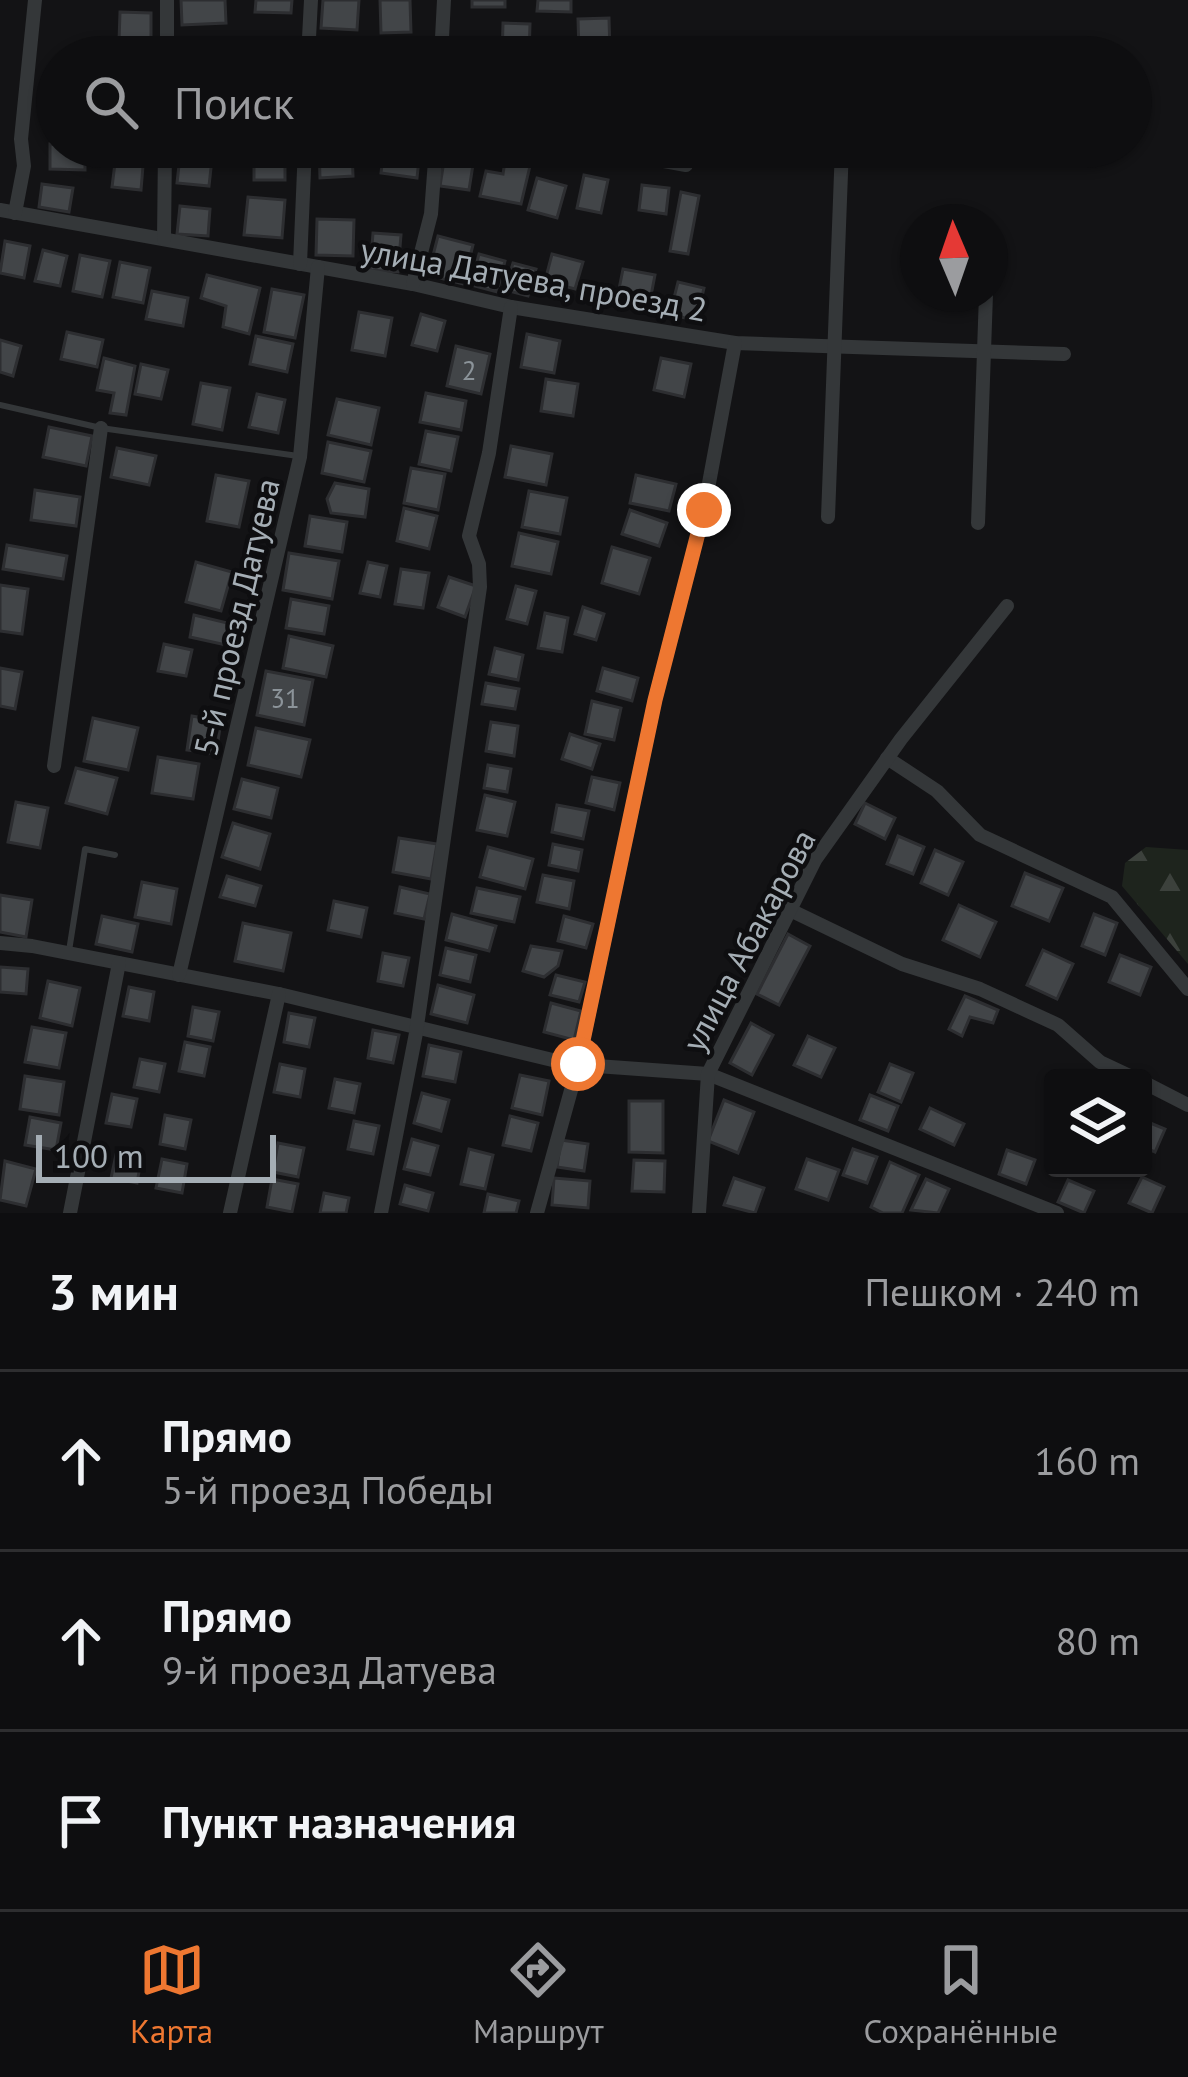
<!DOCTYPE html>
<html lang="ru">
<meta charset="utf-8">
<style>
:root{--surface:#0e0e10;--page:#171719;--text:#f1f3f6;--muted:#9b9c9f;--line:#2e2e30;--accent:#ee7731}
body{margin:0;font-family:"PT Sans",sans-serif;background:var(--page);color:var(--text)}
.controls{position:absolute;right:36px;bottom:36px;display:grid;overflow:hidden;border-radius:12px;box-shadow:0 3px 9px #0004}
.controls button{width:108px;height:108px;display:grid;place-items:center;padding:0;border:0;border-bottom:3px solid var(--line);background:var(--surface);color:var(--text);font:60px sans-serif}
.compass{position:absolute;left:900px;top:204px;width:108px;height:108px;border-radius:50%;background:var(--surface);box-shadow:0 3px 9px #0004;rotate:358deg}
.scale{position:absolute;left:36px;bottom:30px;width:240px;box-sizing:border-box;padding-left:12px;border:6px solid #a5aeb5;border-top:0;font-size:33px;line-height:42px;white-space:nowrap;color:#a5aeb5;-webkit-text-stroke:9px #0e0e10;paint-order:stroke}
.stop{position:absolute;width:36px;height:36px;margin:-27px;border:9px solid #ee7731;border-radius:50%;background:#fff}
.stop.end{background:#ee7731;border-color:#fff;box-shadow:0 3px 12px #0008}
.list{margin:0;padding:0;list-style:none}
h2{display:flex;justify-content:space-between;align-items:center;height:156px;margin:0;padding:0 48px;font-size:51px}
h2 small{font-size:39px;font-weight:400;color:var(--muted)}
.list li{display:grid;grid-template-columns:78px 1fr auto;gap:36px;align-items:center;box-sizing:border-box;height:180px;padding:0 48px;border-top:3px solid var(--line)}
.list b{display:block;font-size:45px;white-space:nowrap}
.list p{margin:0;font-size:39px;white-space:nowrap;color:var(--muted)}
.list em{font-size:39px;font-style:normal;color:var(--muted)}
.icon{flex:none;width:66px;height:66px;fill:none;stroke:currentColor;stroke-width:2;stroke-linecap:round;stroke-linejoin:round}
.map{position:relative;flex:none;width:1188px;height:1213px;overflow:hidden}
.search{position:absolute;background:var(--surface);box-shadow:0 3px 9px #0004;left:36px;right:36px;top:36px;height:132px;display:flex;align-items:center;gap:30px;box-sizing:border-box;padding:0 42px;border-radius:66px;color:var(--muted);font-size:45px}
.sheet{height:696px;background:var(--surface)}
nav{display:flex;justify-content:space-around;align-items:center;box-sizing:border-box;height:168px;border-top:3px solid var(--line);background:var(--surface);font-size:33px;color:var(--muted)}
nav a{display:grid;justify-items:center;gap:6px}
nav .on{color:var(--accent)}
.map>svg:first-child{display:block}
.forest{fill:url(#forest-firs)}
.building{fill:#424548;stroke:#2d2e31;stroke-width:3}
.lines{fill:none;stroke-linecap:round;stroke-linejoin:round}
.lane{stroke:#343739;stroke-width:6}
.street{stroke:#343739;stroke-width:14}
.route{stroke:#ee7731;stroke-width:15}
.labels{text-anchor:middle;dominant-baseline:central;stroke-width:9;stroke-linejoin:round;paint-order:stroke}
.number-label{font-size:27px;fill:#8c949a}
.street-label{font-size:33px;fill:#a5aeb5;stroke:#0e0e10}
</style>
<div class="map">
<svg width="1188" height="1213" viewBox="0 0 1188 1213">
<defs>
<pattern id="forest-firs" width="22" height="20" patternUnits="userSpaceOnUse" patternTransform="scale(3)"><rect width="22" height="20" fill="#1e241d"/><path d="M5 1l3.5 6h-7zM16 11l3.5 6h-7z" fill="#3c413c"/></pattern>
</defs>
<rect width="100%" height="100%" fill="#131315"/>
<path class="forest" d="M1146 847 1188 850V964L1122 886 1125 863Z"/>
<g class="building">
<path d="M181 0H225L226 23 182 25Z"/>
<path d="M256 0H292L291 13 255 12Z"/>
<path d="M323 0H359L357 30 321 28Z"/>
<path d="M380 0H410L411 32 381 33Z"/>
<rect x="472" y="0" width="33" height="7"/>
<path d="M538 0H571V12L537 11Z"/>
<path d="M120 12 151 13V42L119 41Z"/>
<path d="M609 18 610 52 579 53 578 19Z"/>
<path d="M503 23 530 24 529 57H502Z"/>
<path d="M237 44 238 57H202L201 46Z"/>
<path d="M406 46V57H374L373 47Z"/>
<path d="M352 47V57H321V48Z"/>
<path d="M253 49 293 50 292 57H253Z"/>
<path d="M50 144 85 147V170L50 169Z"/>
<path d="M352 147 353 176 320 178 319 148Z"/>
<path d="M384 147 420 150 417 178 381 173Z"/>
<path d="M446 148 475 152 469 190 440 186Z"/>
<rect x="254" y="152" width="31" height="28"/>
<path d="M180 156 212 159 209 186 177 183Z"/>
<path d="M505 161 530 166 521 204 480 196 486 171 503 174Z"/>
<path d="M115 163 143 166 141 190 112 187Z"/>
<path d="M584 175 608 180 601 213 577 208Z"/>
<path d="M537 178 566 186 557 218 528 210Z"/>
<path d="M42 184 73 188 69 212 39 207Z"/>
<path d="M642 185 669 188 666 214 639 210Z"/>
<path d="M681 192 699 196 688 254 670 251Z"/>
<path d="M248 197 285 200 282 238 244 235Z"/>
<path d="M180 206 210 209 208 236 177 234Z"/>
<path d="M317 219 354 220 353 256 316 255Z"/>
<path d="M373 233 401 235 398 272 370 270Z"/>
<path d="M438 236 473 245 463 284 428 275Z"/>
<path d="M5 241 30 246 24 278 0 273Z"/>
<path d="M43 250 67 256 60 286 35 281Z"/>
<path d="M479 254 505 261 497 292 471 285Z"/>
<path d="M552 254 583 262 575 289 545 281Z"/>
<path d="M80 255 110 261 102 297 73 291Z"/>
<path d="M120 262 150 268 143 303 113 297Z"/>
<path d="M513 263 536 269 528 296 505 290Z"/>
<path d="M623 269 655 275 650 301 618 294Z"/>
<path d="M207 275 260 288 249 334 223 327 226 306 201 298Z"/>
<path d="M678 282 704 288 696 321 670 314Z"/>
<path d="M272 289 304 295 295 338 264 332Z"/>
<path d="M152 291 188 298 183 326 146 319Z"/>
<path d="M359 312 392 318 385 356 352 350Z"/>
<path d="M421 314 445 321 437 351 412 345Z"/>
<path d="M67 332 103 340 97 367 61 359Z"/>
<path d="M527 334 560 341 554 373 521 367Z"/>
<path d="M256 336 293 344 287 372 250 364Z"/>
<path d="M0 340 21 346 13 376 0 372Z"/>
<path d="M456 346 490 354 481 394 447 386Z"/>
<path d="M104 358 135 366 126 415 110 413 114 393 97 390Z"/>
<path d="M661 358 691 364 684 397 654 390Z"/>
<path d="M141 364 168 370 161 399 135 394Z"/>
<path d="M546 379 578 384 573 416 541 411Z"/>
<path d="M201 383 230 388 222 430 193 424Z"/>
<path d="M426 393 466 401 461 430 420 422Z"/>
<path d="M257 394 285 400 278 433 249 427Z"/>
<path d="M337 399 379 408 371 445 328 435Z"/>
<path d="M49 427 92 436 86 466 43 457Z"/>
<path d="M426 431 458 437 451 471 419 464Z"/>
<path d="M328 442 371 451 364 482 322 473Z"/>
<path d="M511 446 552 454 546 485 505 477Z"/>
<path d="M117 448 156 456 149 485 111 477Z"/>
<path d="M411 468 445 474 438 510 404 503Z"/>
<path d="M216 475 249 481 239 527 207 521Z"/>
<path d="M636 475 676 484 669 511 630 503Z"/>
<path d="M335 483 369 489 365 517 331 513 327 499Z"/>
<path d="M35 490 80 497 76 526 31 520Z"/>
<path d="M529 491 567 498 560 534 522 527Z"/>
<path d="M404 508 437 516 429 549 397 541Z"/>
<path d="M630 510 667 523 659 546 622 534Z"/>
<path d="M310 516 347 522 342 552 305 546Z"/>
<path d="M519 533 558 542 551 574 512 566Z"/>
<path d="M7 545 67 556 63 579 3 569Z"/>
<path d="M612 547 650 558 639 594 602 583Z"/>
<path d="M289 553 339 561 332 599 283 590Z"/>
<path d="M196 562 232 572 221 611 186 602Z"/>
<path d="M368 562 387 566 380 597 360 593Z"/>
<path d="M401 569 429 573 423 608 395 604Z"/>
<path d="M449 577 476 586 465 617 438 607Z"/>
<path d="M0 585 28 589 22 634 0 631Z"/>
<path d="M516 586 536 591 527 624 507 619Z"/>
<path d="M291 599 329 606 324 634 286 628Z"/>
<path d="M583 607 604 614 596 640 575 634Z"/>
<path d="M545 613 568 618 562 652 538 648Z"/>
<path d="M194 615 240 626 235 647 190 637Z"/>
<path d="M289 636 333 646 326 677 283 668Z"/>
<path d="M164 644 192 650 186 676 158 671Z"/>
<path d="M495 648 523 655 518 680 489 674Z"/>
<path d="M0 668 22 672 15 709 0 706Z"/>
<path d="M603 668 638 678 632 701 597 691Z"/>
<path d="M266 671 313 680 304 725 257 715Z"/>
<path d="M486 683 519 689 515 709 482 704Z"/>
<path d="M592 701 621 708 614 740 585 734Z"/>
<path d="M192 716 221 721 216 754 187 750Z"/>
<path d="M93 718 138 728 128 770 84 761Z"/>
<path d="M491 722 518 726 514 756 486 751Z"/>
<path d="M256 728 310 740 301 777 248 765Z"/>
<path d="M570 734 600 744 592 769 562 759Z"/>
<path d="M158 757 199 764 193 799 152 793Z"/>
<path d="M488 765 511 769 507 792 484 788Z"/>
<path d="M76 768 117 778 107 814 66 803Z"/>
<path d="M592 777 620 783 614 810 586 803Z"/>
<path d="M242 779 278 788 271 818 234 809Z"/>
<path d="M485 795 515 802 507 836 477 830Z"/>
<path d="M16 802 48 808 40 848 8 842Z"/>
<path d="M865 803 895 818 885 839 855 824Z"/>
<path d="M557 805 589 811 583 839 552 832Z"/>
<path d="M233 823 270 834 260 869 222 857Z"/>
<path d="M898 836 924 847 913 874 887 864Z"/>
<path d="M399 838 437 844 431 879 393 872Z"/>
<path d="M553 844 582 850 578 871 549 865Z"/>
<path d="M488 847 533 859 525 889 480 877Z"/>
<path d="M935 850 963 862 948 895 921 883Z"/>
<path d="M1025 873 1063 888 1049 921 1012 906Z"/>
<path d="M543 875 574 881 569 909 537 902Z"/>
<path d="M227 876 261 886 255 906 220 897Z"/>
<path d="M142 882 177 889 171 924 135 917Z"/>
<path d="M400 887 430 894 424 919 395 913Z"/>
<path d="M477 888 520 897 514 922 471 913Z"/>
<path d="M0 895 32 900 26 937 0 932Z"/>
<path d="M334 901 367 908 361 937 328 930Z"/>
<path d="M959 905 996 922 980 957 943 940Z"/>
<path d="M452 914 496 926 489 951 446 940Z"/>
<path d="M1094 914 1117 923 1105 955 1082 946Z"/>
<path d="M102 916 138 924 132 952 96 944Z"/>
<path d="M564 916 593 924 586 948 558 941Z"/>
<path d="M243 923 291 933 283 971 235 961Z"/>
<path d="M788 934 810 946 779 1005 757 994Z"/>
<path d="M531 946 562 951 558 966 544 977 523 971Z"/>
<path d="M446 948 476 955 470 982 440 975Z"/>
<path d="M1043 950 1073 964 1057 999 1027 985Z"/>
<path d="M383 953 409 958 403 986 378 981Z"/>
<path d="M1120 955 1151 967 1140 995 1109 982Z"/>
<path d="M0 967 28 969 26 994 0 992Z"/>
<path d="M556 975 585 982 579 1002 550 995Z"/>
<path d="M48 981 80 988 72 1026 40 1018Z"/>
<path d="M438 985 474 995 467 1023 431 1014Z"/>
<path d="M129 987 154 992 149 1021 123 1016Z"/>
<path d="M965 996 998 1010 993 1023 970 1017 962 1036 949 1029Z"/>
<path d="M551 1003 581 1011 574 1040 544 1032Z"/>
<path d="M193 1007 219 1012 213 1041 188 1036Z"/>
<path d="M289 1013 315 1018 309 1047 284 1042Z"/>
<path d="M751 1023 773 1035 752 1075 730 1063Z"/>
<path d="M32 1027 66 1033 59 1068 25 1062Z"/>
<path d="M373 1030 399 1035 393 1063 368 1058Z"/>
<path d="M808 1036 835 1048 821 1077 794 1065Z"/>
<path d="M185 1042 210 1047 204 1076 179 1071Z"/>
<path d="M429 1045 461 1052 455 1082 423 1076Z"/>
<path d="M140 1059 165 1064 159 1092 134 1087Z"/>
<path d="M280 1064 305 1069 300 1097 274 1092Z"/>
<path d="M890 1064 913 1073 901 1102 878 1092Z"/>
<path d="M520 1075 549 1081 542 1115 512 1108Z"/>
<path d="M25 1076 64 1082 59 1115 20 1109Z"/>
<path d="M335 1079 360 1084 354 1113 329 1108Z"/>
<path d="M422 1093 449 1100 441 1131 414 1123Z"/>
<path d="M112 1094 137 1099 131 1127 106 1123Z"/>
<path d="M870 1095 898 1106 888 1131 860 1120Z"/>
<path d="M724 1100 754 1112 738 1153 708 1141Z"/>
<path d="M629 1101H663V1153L629 1152Z"/>
<path d="M930 1108 964 1124 954 1145 920 1129Z"/>
<path d="M165 1115 191 1120 185 1149 160 1144Z"/>
<path d="M510 1116 538 1123 531 1151 503 1145Z"/>
<path d="M30 1117 61 1123 56 1150 25 1145Z"/>
<path d="M1143 1120 1165 1129 1155 1152 1143 1147Z"/>
<path d="M354 1121 379 1126 373 1154 348 1149Z"/>
<path d="M412 1139 438 1146 430 1175 404 1169Z"/>
<path d="M561 1140 588 1144 584 1171 557 1167Z"/>
<path d="M278 1143 304 1148 298 1177 273 1172Z"/>
<path d="M469 1149 493 1155 485 1189 461 1184Z"/>
<path d="M853 1149 877 1157 867 1183 843 1175Z"/>
<path d="M117 1150 142 1155 137 1183 111 1178Z"/>
<path d="M1007 1150 1035 1160 1026 1184 999 1174Z"/>
<path d="M162 1159 187 1164 182 1193 156 1188Z"/>
<path d="M807 1159 839 1170 828 1200 796 1189Z"/>
<path d="M634 1160 665 1161 664 1192 632 1191Z"/>
<path d="M5 1161 36 1169 26 1206 0 1200Z"/>
<path d="M890 1162 919 1175 902 1213H883L871 1207Z"/>
<path d="M1142 1177 1164 1187 1152 1213 1129 1203Z"/>
<path d="M554 1178 590 1181 588 1208 552 1205Z"/>
<path d="M734 1178 764 1188 755 1213 724 1205Z"/>
<path d="M272 1179 298 1184 292 1212 267 1207Z"/>
<path d="M926 1179 949 1189 938 1213 911 1210Z"/>
<path d="M1068 1180 1094 1191 1084 1213 1058 1202Z"/>
<path d="M405 1185 433 1193 428 1211 400 1204Z"/>
<path d="M324 1193 349 1198 346 1213H320Z"/>
<path d="M488 1194 519 1201 516 1213H484Z"/>
</g>
<g class="lines">
<g class="lane">
<path d="M0 405 101 428 298 456"/>
<path d="M69 951 85 849 115 855"/>
</g>
<g class="street">
<path d="M167 57V0"/>
<path d="M308 57 311 0"/>
<path d="M441 57 444 0"/>
<path d="M587 147 686 165"/>
<path d="M0 210 413 284 511 307 735 343 1064 354"/>
<path d="M15 213 24 166 21 139 35 0"/>
<path d="M164 239 165 147"/>
<path d="M300 264 305 147"/>
<path d="M413 284 431 214 436 147"/>
<path d="M828 517 842 147"/>
<path d="M978 523 986 294"/>
<path d="M887 758 937 791 980 835 1112 897 1188 989"/>
<path d="M54 766 101 428"/>
<path d="M790 910 902 964 980 989 1058 1025 1100 1062 1134 1078"/>
<path d="M0 943 32 946 279 994 569 1064 708 1074 1057 1213"/>
<path d="M179 975 300 457 318 267"/>
<path d="M1143 1082 1188 1105"/>
<path d="M70 1213 119 963"/>
<path d="M230 1213 279 994"/>
<path d="M381 1213 416 1033 480 587 479 564 469 536 489 453 511 307"/>
<path d="M537 1213 578 1065 655 700 704 510 735 343"/>
<path d="M699 1213 708 1074 815 860 901 739 1007 606"/>
</g>
</g>
<g class="lines">
<path class="route" d="M578 1064 655 700 704 510"/>
</g>
<g class="labels">
<g class="number-label">
<text x="469" y="370">2</text>
<text x="285" y="698">31</text>
</g>
<g class="street-label">
<text transform="translate(534 279) rotate(10)">улица Датуева, проезд 2</text>
<text transform="translate(236 617) rotate(-77)">5-й проезд Датуева</text>
<text transform="translate(748 940) rotate(-62)">улица Абакарова</text>
</g>
</g>
</svg>
<div class="controls">
<button><svg class="icon" aria-label="layers" viewBox="0 0 24 24"><path d="M12 4l9 5-9 5-9-5zM3 14l9 5 9-5"/></svg></button>
</div>
<svg class="compass" viewBox="-18 -18 36 36"><path d="M0-13l5 13h-10z" fill="#e53935"/><path d="M0 13l5-13h-10z" fill="#9b9c9f"/></svg>
<div class="scale">100 m</div>
<div class="stop" style="left:578px;top:1064px"></div>
<div class="stop end" style="left:704px;top:510px"></div>
<div class="search"><svg class="icon" aria-label="search" viewBox="0 0 24 24"><circle cx="10" cy="10" r="6"/><path d="M15 15l6 6"/></svg>Поиск</div>
</div>
<section class="sheet">
<h2>3 мин<small>Пешком · 240 m</small></h2>
<ul class="list">
<li><svg class="icon" aria-label="ahead" viewBox="0 0 24 24"><path d="M12 20V5M6 11l6-6 6 6"/></svg><div><b>Прямо</b><p>5-й проезд Победы</p></div><em>160 m</em></li>
<li><svg class="icon" aria-label="ahead" viewBox="0 0 24 24"><path d="M12 20V5M6 11l6-6 6 6"/></svg><div><b>Прямо</b><p>9-й проезд Датуева</p></div><em>80 m</em></li>
<li><svg class="icon" aria-label="arrive" viewBox="0 0 24 24"><path d="M6 21V4h12l-3 4 3 4H6"/></svg><div><b>Пункт назначения</b></div></li>
</ul>
</section>
<nav>
<a class="on"><svg class="icon" aria-label="map" viewBox="0 0 24 24"><path d="M3 6l6-2 6 2 6-2v14l-6 2-6-2-6 2zM9 4v14M15 6v14"/></svg>Карта</a>
<a><svg class="icon" aria-label="directions" viewBox="0 0 24 24"><path d="M12 3l9 9-9 9-9-9zM9 14v-3h6M13 9l2 2-2 2"/></svg>Маршрут</a>
<a><svg class="icon" aria-label="saved" viewBox="0 0 24 24"><path d="M7 4h10v16l-5-4-5 4z"/></svg>Сохранённые</a>
</nav>
